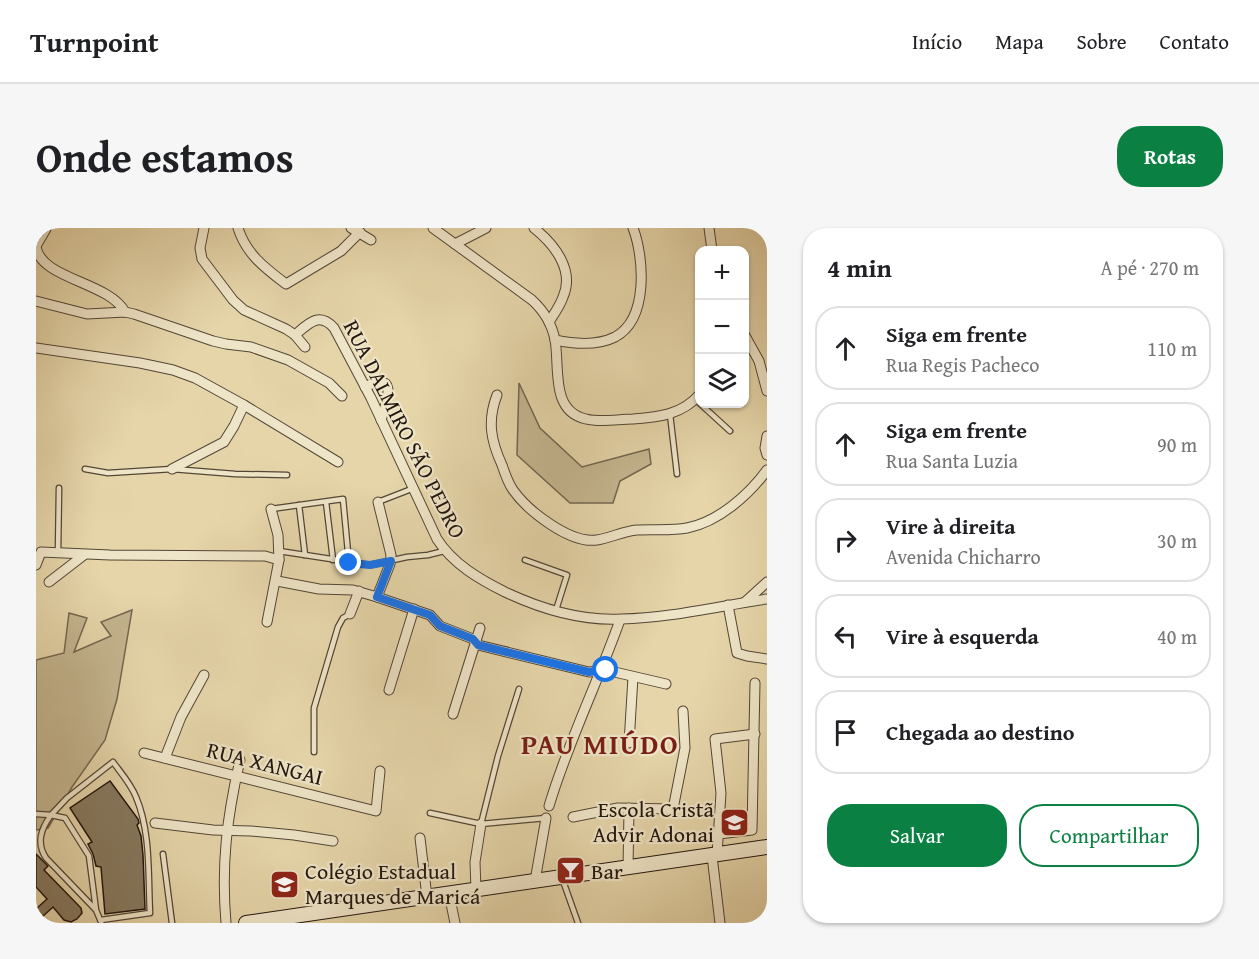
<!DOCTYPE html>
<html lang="pt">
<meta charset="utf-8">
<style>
:root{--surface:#fff;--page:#f6f6f6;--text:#202124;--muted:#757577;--line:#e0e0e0;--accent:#0b8043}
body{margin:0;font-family:"Gentium Book Plus",serif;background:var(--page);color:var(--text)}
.controls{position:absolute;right:18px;top:18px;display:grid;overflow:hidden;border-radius:12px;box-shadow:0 2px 4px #0004}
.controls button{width:54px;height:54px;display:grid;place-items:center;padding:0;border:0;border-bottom:2px solid var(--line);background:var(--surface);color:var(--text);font:30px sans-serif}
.stop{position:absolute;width:18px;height:18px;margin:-14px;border:4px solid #1a73e8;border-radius:50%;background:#fff}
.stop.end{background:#1a73e8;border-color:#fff;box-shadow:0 2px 6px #0008}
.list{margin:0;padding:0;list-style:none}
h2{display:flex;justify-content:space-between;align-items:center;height:78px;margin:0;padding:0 24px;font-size:26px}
h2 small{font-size:20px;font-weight:400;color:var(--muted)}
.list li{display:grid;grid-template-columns:39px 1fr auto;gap:18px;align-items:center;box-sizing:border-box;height:84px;margin:0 12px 12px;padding:0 12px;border:2px solid var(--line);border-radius:24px}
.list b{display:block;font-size:22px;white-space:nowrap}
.list p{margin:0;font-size:20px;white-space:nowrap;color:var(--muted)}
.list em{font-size:20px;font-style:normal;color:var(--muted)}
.actions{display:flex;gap:12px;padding:18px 24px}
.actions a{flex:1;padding:14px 0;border:2px solid var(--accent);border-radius:24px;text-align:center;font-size:21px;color:var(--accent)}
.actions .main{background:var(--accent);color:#fff}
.icon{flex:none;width:33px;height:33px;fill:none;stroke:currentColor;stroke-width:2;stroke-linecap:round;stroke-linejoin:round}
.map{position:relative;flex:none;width:731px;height:695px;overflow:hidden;border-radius:24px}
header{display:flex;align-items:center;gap:36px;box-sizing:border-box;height:84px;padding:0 30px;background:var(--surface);border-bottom:2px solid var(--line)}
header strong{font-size:28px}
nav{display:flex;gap:33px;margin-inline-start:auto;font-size:21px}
.intro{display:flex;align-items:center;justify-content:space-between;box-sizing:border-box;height:144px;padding:0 36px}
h1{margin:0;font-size:42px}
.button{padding:15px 27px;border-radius:24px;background:var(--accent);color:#fff;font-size:21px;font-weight:700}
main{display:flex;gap:36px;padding:0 36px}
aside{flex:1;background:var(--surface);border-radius:24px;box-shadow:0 2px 4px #0004}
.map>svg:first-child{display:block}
.green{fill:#c4b58f;stroke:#73664f;stroke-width:1.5}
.building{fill:#87795f;stroke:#22160f;stroke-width:1.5}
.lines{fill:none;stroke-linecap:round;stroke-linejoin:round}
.lane-casing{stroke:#534636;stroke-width:7}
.street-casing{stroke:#534636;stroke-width:11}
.secondary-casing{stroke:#22160f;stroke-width:16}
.lane{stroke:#eee4c7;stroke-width:4.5}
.street{stroke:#eee4c7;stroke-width:9}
.secondary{stroke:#eee4c7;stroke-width:14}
.route{stroke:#1a73e8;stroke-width:8}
.labels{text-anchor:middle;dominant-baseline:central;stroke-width:4.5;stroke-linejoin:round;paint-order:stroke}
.street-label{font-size:22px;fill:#22160f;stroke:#eee4c7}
.poi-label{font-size:22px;fill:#22160f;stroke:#eee4c7;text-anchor:start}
.district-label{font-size:28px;font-weight:bold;letter-spacing:1.5px;fill:#7a1f14;stroke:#eee4c7}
</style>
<header>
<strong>Turnpoint</strong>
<nav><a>Início</a><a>Mapa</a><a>Sobre</a><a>Contato</a></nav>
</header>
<div class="intro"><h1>Onde estamos</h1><a class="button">Rotas</a></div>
<main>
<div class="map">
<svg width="731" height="695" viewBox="0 0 731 695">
<rect width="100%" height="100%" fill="#e5d5a9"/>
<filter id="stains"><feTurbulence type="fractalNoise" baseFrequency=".00333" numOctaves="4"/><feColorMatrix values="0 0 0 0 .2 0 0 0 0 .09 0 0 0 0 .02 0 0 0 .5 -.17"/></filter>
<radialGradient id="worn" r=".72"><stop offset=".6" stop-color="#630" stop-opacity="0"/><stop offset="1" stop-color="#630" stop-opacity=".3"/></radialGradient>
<g class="green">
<path d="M483 155 504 200 546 239 613 221 615 236 584 253 577 275H534L481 227Z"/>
<path d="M96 382 81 471 69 512 36 559 12 600 0 602V432L28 425 33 385 51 390 38 424 75 408 65 394Z"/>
</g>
<g class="building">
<path d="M74 553 102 591 103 595 101 597 105 608 107 627 109 681 69 686 65 639 60 638 57 626 52 616 56 614 34 580Z"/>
<path d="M0 626 12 638 8 642 45 680 46 685 41 691 35 694 28 692 17 679 6 689 0 683V681L11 671 0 659Z"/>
</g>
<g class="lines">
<defs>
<g id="lane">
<path d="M659 171 694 203"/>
<path d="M634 186 641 246"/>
<path d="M49 241 72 245 136 241 199 246 251 247"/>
<path d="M290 274 297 332"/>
<path d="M342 274 378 260"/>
<path d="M263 277 269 327"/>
<path d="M235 281 307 271 313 335"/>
<path d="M243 323 334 337 371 329 392 327 408 323"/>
<path d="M22 325 23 260"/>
<path d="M489 332 531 347 520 382"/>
<path d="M278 524V480L302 399 307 390 314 386"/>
<path d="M394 585 445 596 510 590"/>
<path d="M0 586 15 587 31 570 77 534C85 545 95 556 100 569 115 604 112 648 114 685L65 692"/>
<path d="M445 596 462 528 483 461"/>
<path d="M127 626 136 695"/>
<path d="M526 650 542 695"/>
<path d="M60 682 10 630C0 615 5 601 15 587L29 590 53 628 60 682 65 694"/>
</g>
<g id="street">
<path d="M168 0 164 20 166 31 197 72 208 82 250 101 259 107C272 96 283 83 298 100L335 170 401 311C417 336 443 351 469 364 505 381 545 393 585 391 634 390 683 378 731 371"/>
<path d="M202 0C210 26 229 40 250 56L305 23 324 4"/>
<path d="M315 0 335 12"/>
<path d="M397 0 496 72C508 83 516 96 519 112 524 139 514 183 550 191 565 195 582 191 597 191 623 189 646 187 664 166"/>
<path d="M498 0C518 16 539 42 527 69 524 78 518 86 513 94"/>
<path d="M673 0 676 22"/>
<path d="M419 16 450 0"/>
<path d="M0 18 10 1"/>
<path d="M0 19C5 51 73 54 89 84"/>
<path d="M0 73 51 86 89 84 98 86 177 113 190 116 215 119 252 132 293 155 306 168"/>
<path d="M708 106 723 133 731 163"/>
<path d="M259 107 269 119"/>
<path d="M519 112C538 116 561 118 579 109 613 91 608 29 597 0"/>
<path d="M0 120 104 135 137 142 159 150 208 177 302 234"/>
<path d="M329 159C363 142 351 173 345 192"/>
<path d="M461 167C451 193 455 213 466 237 469 246 472 255 477 262 492 283 534 316 561 312 575 310 587 303 601 302 617 301 635 303 651 300 682 294 713 267 731 242"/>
<path d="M731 208 729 220 731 227"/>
<path d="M136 241 188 214 198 198 208 177"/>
<path d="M0 337 5 324 74 327 229 328 243 332"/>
<path d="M241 353 283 361 317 362 341 369 394 387 404 398 437 411 442 417 553 444 570 442 630 456"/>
<path d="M13 354 48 327"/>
<path d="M341 369 354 336 355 327 342 274"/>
<path d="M709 374 731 354"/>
<path d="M692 377 701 425 711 428 731 431"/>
<path d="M314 386 323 363"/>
<path d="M231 394 243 332 242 307 235 281"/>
<path d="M353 462 378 381"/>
<path d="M417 486 444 400"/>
<path d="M593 515 597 449"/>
<path d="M108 525 340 583 344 543"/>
<path d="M129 530 145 489 168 447"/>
<path d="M513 578C532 514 562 454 584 392"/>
<path d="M537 589 582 580 637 581 649 520 647 483"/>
<path d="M119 595 177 602 215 603 258 607 297 613"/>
<path d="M683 606 716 602 719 455"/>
<path d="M384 610 391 669"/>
<path d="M681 627 685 565 679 511 719 506"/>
<path d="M676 628 684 695"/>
<path d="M592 641 593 580"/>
<path d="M499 653 510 590"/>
<path d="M440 662 439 634 445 596"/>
<path d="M413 666 419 695"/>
<path d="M190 695C185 636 191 589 204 532"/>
</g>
<path id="secondary" d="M210 695 731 619"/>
</defs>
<use href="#lane" class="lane-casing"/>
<use href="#street" class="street-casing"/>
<use href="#secondary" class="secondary-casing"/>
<use href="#lane" class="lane"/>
<use href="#street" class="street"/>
<use href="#secondary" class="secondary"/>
</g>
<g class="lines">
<path class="route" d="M313 335 334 337 355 333 341 369 394 387 404 398 437 411 442 417 553 444 570 442"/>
</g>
<defs>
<symbol id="school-square" viewBox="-11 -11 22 22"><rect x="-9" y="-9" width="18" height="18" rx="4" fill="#8f2418" stroke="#eee4c7"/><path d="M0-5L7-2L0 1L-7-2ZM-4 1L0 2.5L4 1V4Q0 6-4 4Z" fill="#fff"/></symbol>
<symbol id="bar-square" viewBox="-11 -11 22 22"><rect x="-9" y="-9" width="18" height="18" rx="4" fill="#8f2418" stroke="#eee4c7"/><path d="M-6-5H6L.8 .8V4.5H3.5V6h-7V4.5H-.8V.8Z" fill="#fff"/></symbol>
</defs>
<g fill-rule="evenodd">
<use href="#school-square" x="682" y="578" width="33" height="33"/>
<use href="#bar-square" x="518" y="626" width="33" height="33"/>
<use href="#school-square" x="232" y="640" width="33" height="33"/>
</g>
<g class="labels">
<g class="street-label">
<text transform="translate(369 201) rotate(63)">RUA DALMIRO SÃO PEDRO</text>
<text transform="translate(229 535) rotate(14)">RUA XANGAI</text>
</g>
<g class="poi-label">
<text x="678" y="581" text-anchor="end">Escola Cristã<tspan x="678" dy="25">Advir Adonai</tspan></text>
<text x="269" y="643">Colégio Estadual<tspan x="269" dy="25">Marques de Maricá</tspan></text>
<text x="555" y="643">Bar</text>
</g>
<g class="district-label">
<text x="564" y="515">PAU MIÚDO</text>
</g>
</g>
<rect width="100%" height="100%" filter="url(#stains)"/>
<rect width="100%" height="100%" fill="url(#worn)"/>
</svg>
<div class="controls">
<button>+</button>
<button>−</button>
<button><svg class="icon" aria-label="layers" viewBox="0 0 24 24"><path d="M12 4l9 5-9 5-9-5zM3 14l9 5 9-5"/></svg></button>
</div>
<div class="stop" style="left:570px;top:442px"></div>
<div class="stop end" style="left:313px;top:335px"></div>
</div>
<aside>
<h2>4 min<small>A pé · 270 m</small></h2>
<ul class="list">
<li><svg class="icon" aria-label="ahead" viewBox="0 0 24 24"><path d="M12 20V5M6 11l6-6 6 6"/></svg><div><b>Siga em frente</b><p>Rua Regis Pacheco</p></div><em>110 m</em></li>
<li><svg class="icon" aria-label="ahead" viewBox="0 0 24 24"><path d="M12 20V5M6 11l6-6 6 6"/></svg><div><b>Siga em frente</b><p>Rua Santa Luzia</p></div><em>90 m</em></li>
<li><svg class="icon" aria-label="right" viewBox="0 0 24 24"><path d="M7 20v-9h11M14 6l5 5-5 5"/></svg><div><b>Vire à direita</b><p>Avenida Chicharro</p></div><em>30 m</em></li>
<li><svg class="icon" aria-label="left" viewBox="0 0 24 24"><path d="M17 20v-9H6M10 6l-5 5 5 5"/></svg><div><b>Vire à esquerda</b></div><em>40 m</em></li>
<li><svg class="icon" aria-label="arrive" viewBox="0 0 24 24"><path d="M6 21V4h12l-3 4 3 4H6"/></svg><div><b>Chegada ao destino</b></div></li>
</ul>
<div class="actions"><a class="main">Salvar</a><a>Compartilhar</a></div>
</aside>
</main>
